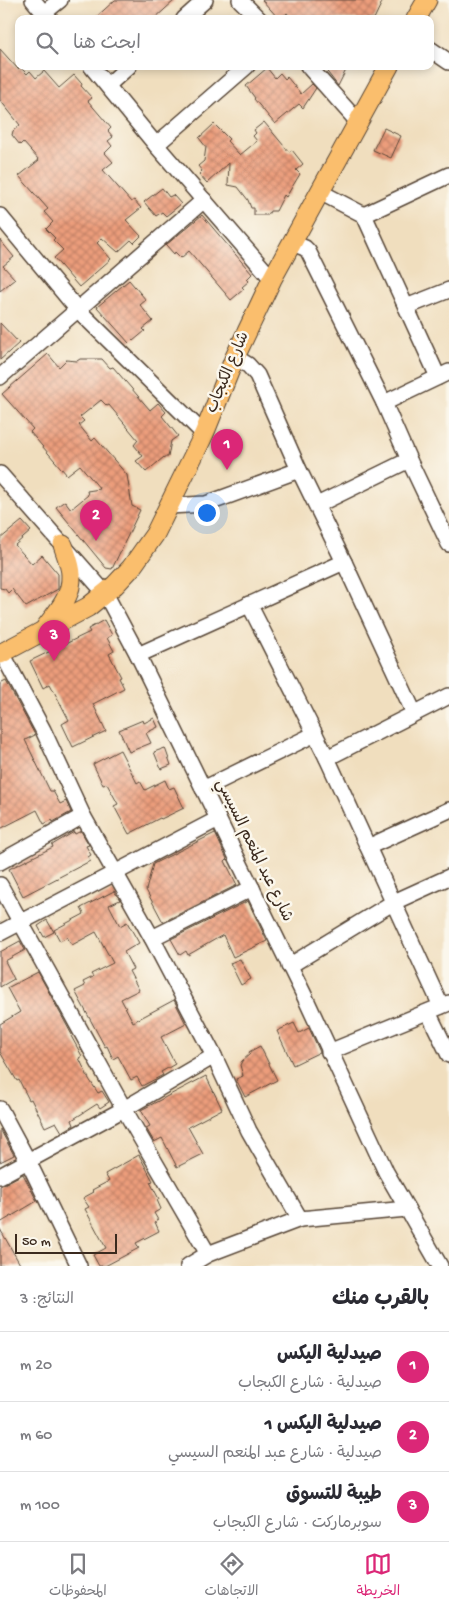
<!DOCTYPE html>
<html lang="ar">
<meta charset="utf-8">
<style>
:root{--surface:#fff;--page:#f7f7f7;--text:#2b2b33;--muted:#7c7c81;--line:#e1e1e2;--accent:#db2777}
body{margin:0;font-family:"Gochi Hand","Playpen Sans Arabic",sans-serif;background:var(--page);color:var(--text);direction:rtl}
.scale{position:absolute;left:15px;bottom:12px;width:102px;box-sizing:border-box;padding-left:5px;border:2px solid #3b2a1e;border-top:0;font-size:14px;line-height:18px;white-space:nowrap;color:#3b2a1e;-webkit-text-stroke:4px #fbf7ec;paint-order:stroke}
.you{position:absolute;left:206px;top:512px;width:18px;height:18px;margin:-12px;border:4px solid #fff;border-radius:50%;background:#1a73e8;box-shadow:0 0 0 8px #1a73e833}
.badge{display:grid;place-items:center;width:32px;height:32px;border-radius:50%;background:var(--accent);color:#fff;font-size:16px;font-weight:700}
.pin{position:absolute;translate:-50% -41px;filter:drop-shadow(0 1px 2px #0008)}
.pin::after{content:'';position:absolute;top:26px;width:18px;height:15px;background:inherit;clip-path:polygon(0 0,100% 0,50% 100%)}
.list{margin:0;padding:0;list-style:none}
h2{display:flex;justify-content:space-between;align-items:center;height:65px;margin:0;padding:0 20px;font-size:21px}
h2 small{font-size:16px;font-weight:400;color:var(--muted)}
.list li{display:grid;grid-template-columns:32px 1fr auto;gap:15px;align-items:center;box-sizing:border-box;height:70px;padding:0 20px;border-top:1px solid var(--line)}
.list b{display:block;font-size:19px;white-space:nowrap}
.list p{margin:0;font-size:16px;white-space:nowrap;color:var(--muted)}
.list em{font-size:16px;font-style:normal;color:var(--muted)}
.icon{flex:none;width:28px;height:28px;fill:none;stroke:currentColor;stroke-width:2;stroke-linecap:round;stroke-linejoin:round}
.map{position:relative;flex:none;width:449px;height:1266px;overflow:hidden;direction:ltr}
.search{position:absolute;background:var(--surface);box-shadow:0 2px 8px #0003;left:15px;right:15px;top:15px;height:55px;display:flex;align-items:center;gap:12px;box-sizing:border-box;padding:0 18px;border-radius:10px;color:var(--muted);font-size:19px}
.sheet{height:275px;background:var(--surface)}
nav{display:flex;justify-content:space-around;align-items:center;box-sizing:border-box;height:70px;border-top:1px solid var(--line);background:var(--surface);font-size:14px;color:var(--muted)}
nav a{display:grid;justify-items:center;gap:2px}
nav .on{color:var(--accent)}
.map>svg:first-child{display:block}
.building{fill:url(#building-cross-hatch)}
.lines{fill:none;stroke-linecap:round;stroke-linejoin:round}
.minor-casing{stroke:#564536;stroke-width:18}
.major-casing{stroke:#564536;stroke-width:21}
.minor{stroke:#fff;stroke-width:15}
.major{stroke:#fabe6d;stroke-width:19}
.labels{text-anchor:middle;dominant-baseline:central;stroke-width:5;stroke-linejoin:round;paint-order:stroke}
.street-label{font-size:16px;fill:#3b2a1e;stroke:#fbf7ec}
</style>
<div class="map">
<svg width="449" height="1266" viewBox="0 0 449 1266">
<defs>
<pattern id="building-cross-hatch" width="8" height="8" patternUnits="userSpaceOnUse" patternTransform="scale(1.25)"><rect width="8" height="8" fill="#ec9d7c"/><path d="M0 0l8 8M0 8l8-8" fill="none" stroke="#c08065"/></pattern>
</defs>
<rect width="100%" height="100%" fill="#fbf7ec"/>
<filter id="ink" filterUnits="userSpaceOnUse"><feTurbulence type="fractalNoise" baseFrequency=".02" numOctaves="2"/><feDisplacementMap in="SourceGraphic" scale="10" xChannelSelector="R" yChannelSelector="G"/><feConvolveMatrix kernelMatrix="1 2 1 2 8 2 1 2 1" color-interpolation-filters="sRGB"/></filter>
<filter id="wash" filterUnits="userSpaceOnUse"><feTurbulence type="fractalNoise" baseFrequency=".0096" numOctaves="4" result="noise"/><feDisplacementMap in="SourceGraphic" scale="20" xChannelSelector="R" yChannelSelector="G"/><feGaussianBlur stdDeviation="1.12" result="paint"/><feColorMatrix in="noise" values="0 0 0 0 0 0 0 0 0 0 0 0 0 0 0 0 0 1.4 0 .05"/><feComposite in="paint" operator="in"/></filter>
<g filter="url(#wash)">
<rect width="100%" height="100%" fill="#f0debe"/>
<g id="blocks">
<g class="building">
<path d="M115 0H175L154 19H94Z"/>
<path d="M262 0H383L374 19H292L287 13 281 19H279Z"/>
<path d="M0 49 18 69 20 67 27 74 30 71 36 78 44 71 59 88 74 75 82 84 81 86 92 98 88 101 111 128 108 131 113 137 108 141 112 146 105 153 113 162 103 170 131 202 134 200 141 208 126 220 141 236 134 243 131 240 118 252 102 238 97 243 111 259 79 287 54 258 63 250 53 240 55 238 46 229 53 222 44 212 48 209 19 176 39 160 23 142 20 145 12 135 13 131 20 125 0 100Z"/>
<path d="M325 66H348L338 86 328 73 329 72Z"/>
<path d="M267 68 275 78 280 73 285 79 287 77 301 94 312 84 316 88 303 108 299 104 275 124 254 99 255 98 246 86Z"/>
<path d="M264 122 289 152 292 150 303 164 296 170 300 174 286 197 284 195 276 211H270L268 215H254V208H251L248 200 238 187 228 185 229 163 207 183 199 174 202 171 198 166 204 161 206 147 199 138 214 124 229 139 227 141 240 155 257 141 253 136 256 133 254 130Z"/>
<path d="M384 128 401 136 391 158 373 150Z"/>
<path d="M162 188 169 197 173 195 181 204 166 216 162 212 156 216 144 202Z"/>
<path d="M202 215 252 274 247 279 249 281 242 287 244 289 231 300 189 251 181 258 175 252 174 254 166 245Z"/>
<path d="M0 240 14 257 3 266 15 279 0 291Z"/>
<path d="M129 280 146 300 140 305 153 321 143 329 145 331 133 341 132 340 129 343 97 307Z"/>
<path d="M0 323 19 343 0 360Z"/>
<path d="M48 354 59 367 66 360 77 361 80 359H102L110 368 113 367 150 410 158 403 166 412 162 416 178 436 171 441 168 457H164L146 472 136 461 143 456 134 445 138 440 109 405 107 406 101 400 80 417 84 421 79 425 92 441 95 438 127 475 132 506 140 510 112 569 106 568 56 507 65 501 71 509 88 495 87 491 100 489 80 465 67 475 30 432 33 429 2 394Z"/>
<path d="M22 521 31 531 15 545 32 564 42 555 58 574V589L26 607 12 589 8 593 5 589 0 588V539Z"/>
<path d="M104 620 112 635 107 638 114 651 109 654 121 677 119 678 124 688 93 704 106 731 73 747 62 724 69 720 50 684 43 688 30 661 90 632 88 629Z"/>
<path d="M6 681 35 735 25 740 50 791H53L60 804 66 801 71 812 53 822 52 820 44 824 37 810 0 829V684Z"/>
<path d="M154 718 158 727 146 733 151 743 129 752 119 730 143 720 144 723Z"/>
<path d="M165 748 171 765 161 769 154 752Z"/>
<path d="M120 750 137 783 140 781 145 790 165 780 169 789 174 787 184 808 161 819 160 818 129 834 114 806 118 804 107 784 103 785 93 764Z"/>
<path d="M81 831 89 845 86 846 91 855 88 857 90 861 23 896 9 869 53 847 52 845 74 832 75 834Z"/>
<path d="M215 833 227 859 225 861 237 885 163 922 146 890 153 864Z"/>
<path d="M114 891 120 900 109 905 120 926 127 922 139 943 124 952 133 969 129 971 139 990 121 999 133 1022 174 1000 186 1024 161 1037 175 1064 161 1072 163 1075 142 1086 137 1077 131 1080 118 1056 113 1059 107 1046 105 1047 75 991 85 986 83 982 93 977 91 974 113 963 96 932 72 945 67 937 60 941 54 930 84 914 81 908Z"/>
<path d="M248 901 267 941 233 957 223 935 188 955 186 951 180 955 171 939Z"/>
<path d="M47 920 54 932 44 937 38 926Z"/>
<path d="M20 941 25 950 5 961 14 979 0 987V952Z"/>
<path d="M240 959 251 979 241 985 230 963Z"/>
<path d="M38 972 72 1035 71 1036 82 1056 79 1058 89 1079 98 1093 102 1091 109 1102 100 1108 97 1104 72 1120 74 1125 62 1132 56 1122 45 1127 31 1099 29 1100 19 1080 17 1081 0 1052V1024L20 1012 7 988Z"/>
<path d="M294 1023 299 1033 309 1028 320 1052 293 1065 277 1031Z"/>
<path d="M260 1046 277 1080 245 1097 236 1079 243 1076 240 1065 242 1061 250 1054 249 1052Z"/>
<path d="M206 1076 222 1109 188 1127 203 1154 177 1167 162 1138 154 1142 146 1128 150 1126 141 1110Z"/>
<path d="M0 1129 14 1155 0 1162Z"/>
<path d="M139 1155 153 1181 150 1182 159 1199 157 1200 161 1209 154 1213 158 1220 155 1222 159 1231 136 1243 139 1248 105 1266H99L93 1255 106 1248 85 1209 89 1207 83 1198 94 1192 92 1190 109 1181 105 1174Z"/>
<path d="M23 1174 37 1201 0 1223V1186Z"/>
<path d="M0 1229 21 1266H0Z"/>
</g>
</g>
</g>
<g filter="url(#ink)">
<use href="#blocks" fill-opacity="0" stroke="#564536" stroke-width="1"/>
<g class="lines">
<defs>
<g id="minor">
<path d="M33 0 49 19"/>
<path d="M240 0 259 19"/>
<path d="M44 13 60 0"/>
<path d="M184 19 205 0"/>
<path d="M430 49 449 62"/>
<path d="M91 66 156 145 272 279"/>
<path d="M308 66 358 122"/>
<path d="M108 85 129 66"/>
<path d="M156 145 247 66"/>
<path d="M320 192 364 215 449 175"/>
<path d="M364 215 438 377"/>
<path d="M0 216 77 309 204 434"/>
<path d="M292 243 305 248 308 251 384 403 409 460 449 544"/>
<path d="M406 307 449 290"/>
<path d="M235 357 248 365 257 375 299 470 344 562 414 713"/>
<path d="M0 377 204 200"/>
<path d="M384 403 449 372"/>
<path d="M0 474 105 593 138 655 304 995 386 1172 440 1266"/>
<path d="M317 505 409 460"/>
<path d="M169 506 206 504 299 470"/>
<path d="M249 604 327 758 441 1006"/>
<path d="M2 653 43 730 83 816 152 938 214 1056 249 1131 300 1219"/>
<path d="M138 655 344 562"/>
<path d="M327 758 449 696"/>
<path d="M203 789 315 734"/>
<path d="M368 847 449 810"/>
<path d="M0 862 83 816"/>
<path d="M0 885 124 1109 208 1254"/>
<path d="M0 933 218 819"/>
<path d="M152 938 252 888"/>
<path d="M289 966 394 902 449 877"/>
<path d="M428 1012 449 1055"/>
<path d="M329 1052 449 1003"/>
<path d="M0 1109 28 1161 79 1266"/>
<path d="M0 1176 124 1109 214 1056"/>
<path d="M188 1266 208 1254 300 1219 407 1209"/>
</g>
<g id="major">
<path d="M416 19 427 0"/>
<path d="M46 627C58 611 72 597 71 575 71 566 66 554 63 545"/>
<path d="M0 654 88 607 115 585 131 568 155 534 204 434 235 357 272 279 389 66"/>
</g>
</defs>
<use href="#minor" class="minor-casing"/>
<use href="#major" class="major-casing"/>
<use href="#minor" class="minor"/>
<use href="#major" class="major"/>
</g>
</g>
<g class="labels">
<g class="street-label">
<text transform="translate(229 373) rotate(-67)">شارع الكبجاب</text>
<text transform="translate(253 851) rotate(64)">شارع عبد المنعم السيسي</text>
</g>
</g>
</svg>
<div class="scale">50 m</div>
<div class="you"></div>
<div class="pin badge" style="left:227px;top:470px">1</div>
<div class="pin badge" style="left:96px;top:541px">2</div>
<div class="pin badge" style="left:54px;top:661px">3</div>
<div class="search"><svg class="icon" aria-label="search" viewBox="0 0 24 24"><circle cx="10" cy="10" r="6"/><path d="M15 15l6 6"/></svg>ابحث هنا</div>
</div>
<section class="sheet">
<h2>بالقرب منك<small>النتائج: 3</small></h2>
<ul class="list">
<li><span class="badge">1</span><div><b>صيدلية اليكس</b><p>صيدلية · شارع الكبجاب</p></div><em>20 m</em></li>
<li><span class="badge">2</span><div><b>صيدلية اليكس 1</b><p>صيدلية · شارع عبد المنعم السيسي</p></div><em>60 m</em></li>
<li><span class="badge">3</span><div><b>طيبة للتسوق</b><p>سوبرماركت · شارع الكبجاب</p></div><em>100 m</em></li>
</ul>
</section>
<nav>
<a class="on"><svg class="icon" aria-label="map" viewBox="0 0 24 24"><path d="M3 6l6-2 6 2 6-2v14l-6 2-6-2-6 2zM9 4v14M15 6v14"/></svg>الخريطة</a>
<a><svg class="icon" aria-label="directions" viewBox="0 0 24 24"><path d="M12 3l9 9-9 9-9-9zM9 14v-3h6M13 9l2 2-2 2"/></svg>الاتجاهات</a>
<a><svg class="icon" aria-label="saved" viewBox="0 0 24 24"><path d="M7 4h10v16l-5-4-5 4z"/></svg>المحفوظات</a>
</nav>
